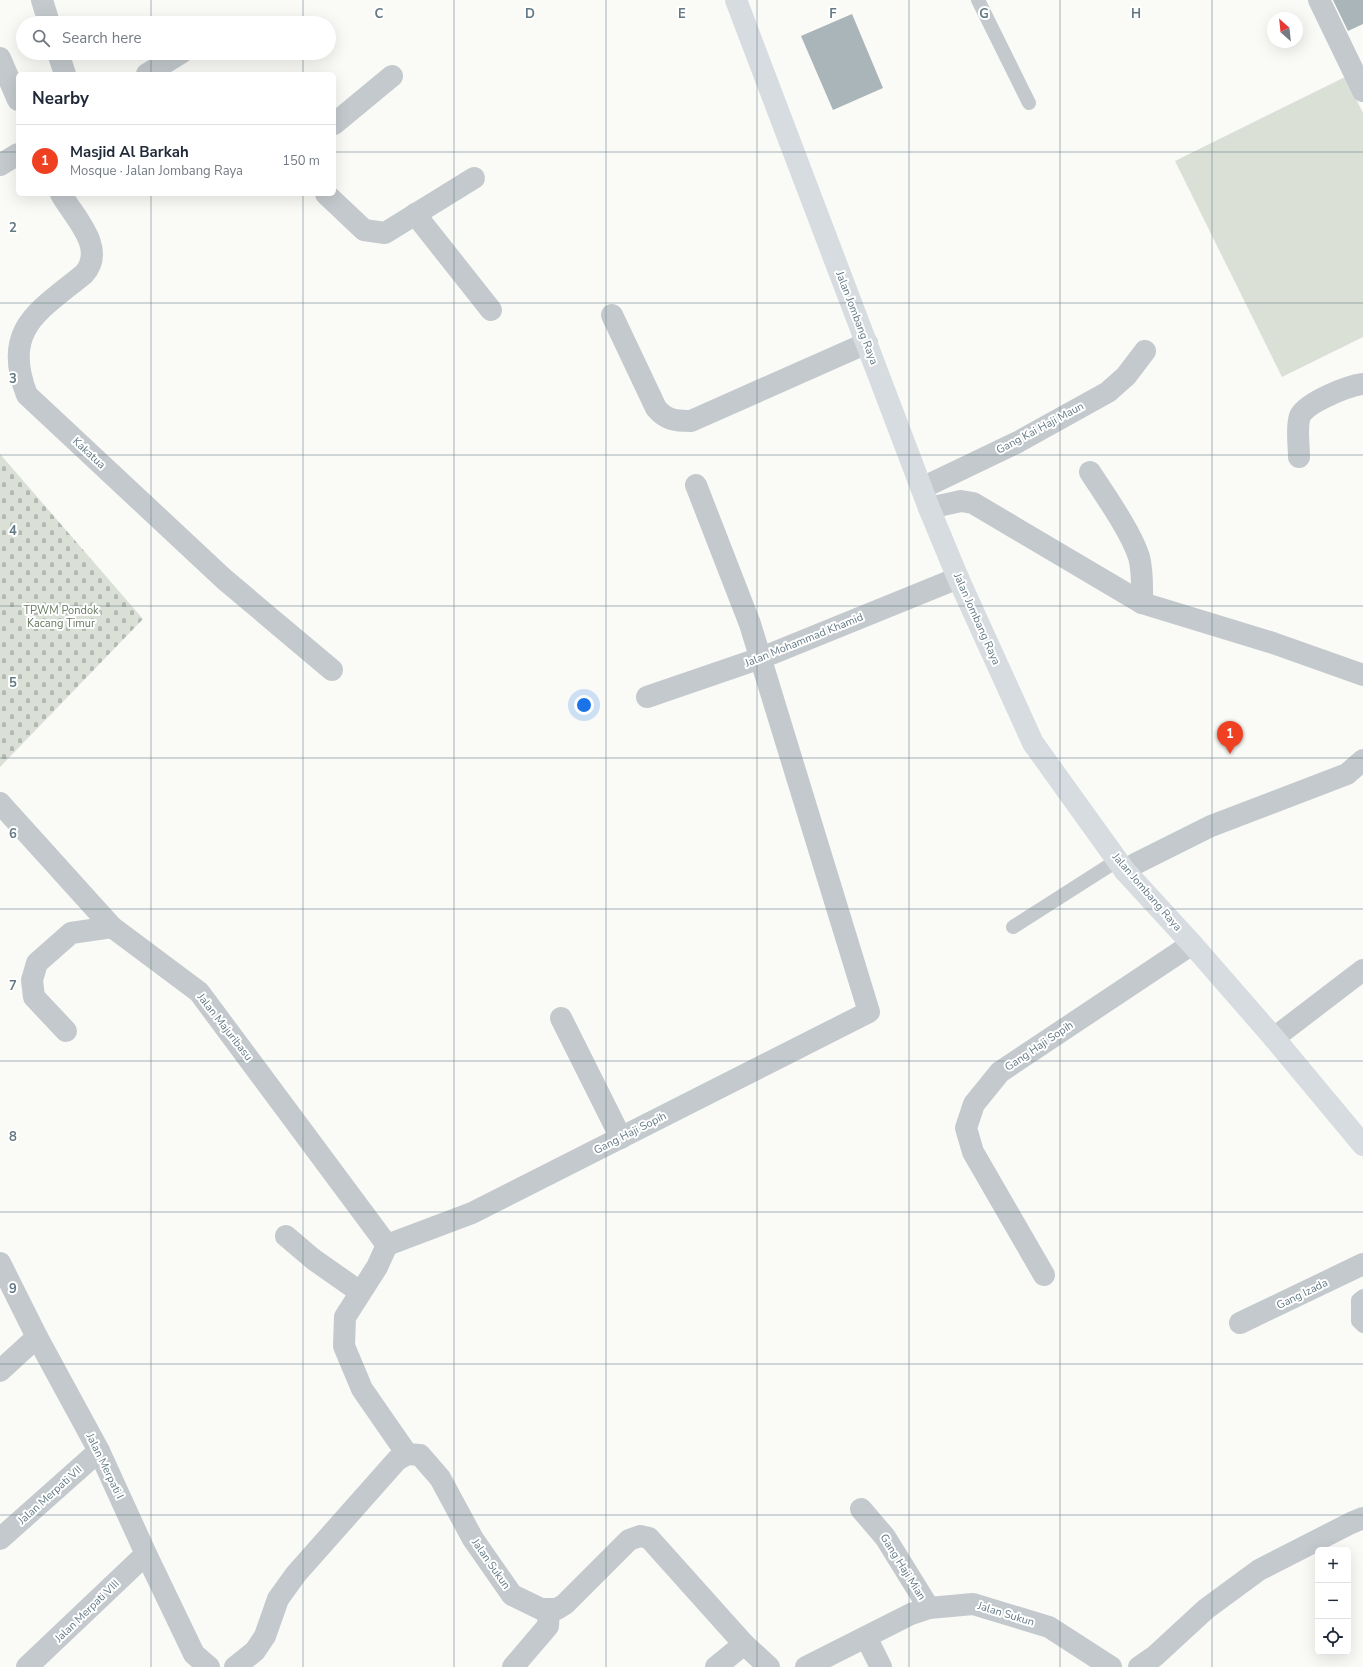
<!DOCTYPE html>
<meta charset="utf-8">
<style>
:root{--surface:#fff;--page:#f6f6f7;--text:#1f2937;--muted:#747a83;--line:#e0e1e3;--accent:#ef4022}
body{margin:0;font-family:"Nunito Sans",sans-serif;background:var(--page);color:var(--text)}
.controls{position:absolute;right:12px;bottom:12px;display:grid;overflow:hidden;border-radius:6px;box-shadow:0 4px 16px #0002}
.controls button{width:36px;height:36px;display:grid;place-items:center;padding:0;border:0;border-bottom:1px solid var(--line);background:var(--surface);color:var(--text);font:20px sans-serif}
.compass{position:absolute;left:1267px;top:12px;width:36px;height:36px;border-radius:50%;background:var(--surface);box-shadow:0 4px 16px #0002;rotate:333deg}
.you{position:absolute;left:584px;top:705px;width:14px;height:14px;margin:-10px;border:3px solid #fff;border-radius:50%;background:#1a73e8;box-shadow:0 0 0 6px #1a73e833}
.badge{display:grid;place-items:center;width:26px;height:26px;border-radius:50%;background:var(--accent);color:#fff;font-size:13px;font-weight:700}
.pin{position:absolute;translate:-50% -33px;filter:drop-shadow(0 1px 2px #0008)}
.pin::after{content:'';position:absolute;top:21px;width:14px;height:12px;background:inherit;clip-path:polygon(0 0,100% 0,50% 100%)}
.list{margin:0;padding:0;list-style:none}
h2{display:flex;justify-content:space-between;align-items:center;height:52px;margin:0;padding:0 16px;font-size:17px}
h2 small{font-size:13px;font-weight:400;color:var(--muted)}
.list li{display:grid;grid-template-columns:26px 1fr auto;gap:12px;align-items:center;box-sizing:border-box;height:72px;padding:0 16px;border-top:1px solid var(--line)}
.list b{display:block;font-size:15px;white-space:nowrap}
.list p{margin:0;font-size:13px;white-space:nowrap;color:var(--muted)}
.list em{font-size:13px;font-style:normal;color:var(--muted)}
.icon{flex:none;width:22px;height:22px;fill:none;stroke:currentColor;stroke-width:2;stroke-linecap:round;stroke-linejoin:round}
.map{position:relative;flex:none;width:1363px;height:1667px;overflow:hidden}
.search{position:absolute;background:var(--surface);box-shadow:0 4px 16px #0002;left:16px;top:16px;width:320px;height:44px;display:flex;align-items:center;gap:10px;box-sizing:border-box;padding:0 14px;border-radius:22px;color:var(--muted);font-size:15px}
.panel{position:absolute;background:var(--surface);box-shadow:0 4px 16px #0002;left:16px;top:72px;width:320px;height:124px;border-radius:6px}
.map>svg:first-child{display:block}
.cemetery{fill:url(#cemetery-stones)}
.park{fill:#dae0d6}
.building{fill:#a9b5b9}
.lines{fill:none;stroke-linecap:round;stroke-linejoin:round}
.lane{stroke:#c3c9cc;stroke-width:14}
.street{stroke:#c3c9cc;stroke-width:22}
.secondary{stroke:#d6dcdf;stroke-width:22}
.grid{fill:none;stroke:#637984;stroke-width:1;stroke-opacity:0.55}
.labels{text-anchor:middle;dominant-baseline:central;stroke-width:4;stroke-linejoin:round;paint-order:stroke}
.street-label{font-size:11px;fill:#637984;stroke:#fff}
.park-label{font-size:11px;fill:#697b62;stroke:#fff}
.grid-label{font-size:13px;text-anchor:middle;font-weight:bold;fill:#637984;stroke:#fff;stroke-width:4;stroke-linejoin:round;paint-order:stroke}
</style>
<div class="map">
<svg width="1363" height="1667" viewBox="0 0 1363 1667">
<defs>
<pattern id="cemetery-stones" width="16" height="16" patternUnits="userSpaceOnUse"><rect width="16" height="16" fill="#dae0d6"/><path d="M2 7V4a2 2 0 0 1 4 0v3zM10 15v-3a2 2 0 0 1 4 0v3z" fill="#b4bab3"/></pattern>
</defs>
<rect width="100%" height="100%" fill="#fafaf7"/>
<path class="cemetery" d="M0 454 143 619 0 767Z"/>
<path class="park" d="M1345 77 1363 113V337L1282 377 1175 161Z"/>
<g class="building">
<path d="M1333 0H1363V24L1348 31Z"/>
<path d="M852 14 883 88 833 110 801 36Z"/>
</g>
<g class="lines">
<g class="lane">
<path d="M978 0 1029 103"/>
<path d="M1013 927 1118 860"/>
<path d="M1363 1296 1358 1300V1321L1363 1326"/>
</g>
<g class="street">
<path d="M42 0 49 23"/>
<path d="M1319 0 1363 91"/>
<path d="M58 53 65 74"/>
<path d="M0 58 18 100"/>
<path d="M147 74 181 53"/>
<path d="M334 124 392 76"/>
<path d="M0 165 18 154"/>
<path d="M61 194C74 217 107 248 84 274 39 311 1 329 27 395L224 579 332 670"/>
<path d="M326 194 364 230 385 233 474 178"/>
<path d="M415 214 491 310"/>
<path d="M612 315 656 408C666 420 675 421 691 421L867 343"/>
<path d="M1299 457C1299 445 1296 427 1300 416 1307 402 1348 386 1363 384"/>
<path d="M1090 472C1105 495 1131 532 1139 557 1143 572 1142 588 1142 603"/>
<path d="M922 488 1018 442 1108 392 1126 376 1145 351"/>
<path d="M929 508 961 501 973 503 1142 603 1273 643 1363 675"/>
<path d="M647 697 761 658 958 578"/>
<path d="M0 803 112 927 199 992 387 1245"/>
<path d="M1125 871 1137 863 1211 826 1347 774 1363 760"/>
<path d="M561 1018 621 1138"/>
<path d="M66 1031 34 997 32 980 37 963 71 933 112 927"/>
<path d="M1274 1038 1363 970"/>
<path d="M286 1236 313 1259 360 1292"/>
<path d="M387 1245 472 1213 869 1012 750 624 696 485"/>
<path d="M387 1245 377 1267 345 1317 344 1346 362 1389 407 1454"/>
<path d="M0 1263 37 1337 99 1451 146 1554 194 1654 209 1667"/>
<path d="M1044 1275 973 1152 966 1128 974 1104 1000 1072 1192 944"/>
<path d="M1240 1323 1363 1264"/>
<path d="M0 1371 37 1337"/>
<path d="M407 1454 420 1455 440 1478 473 1539 512 1595 541 1609H557L565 1604 629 1540 640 1536 649 1538 744 1644 769 1667"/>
<path d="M861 1509 885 1537 929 1608"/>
<path d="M0 1539 99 1451"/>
<path d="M866 1637 881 1667"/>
<path d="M27 1667 146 1554"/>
<path d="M235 1667 255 1651 265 1636 278 1599 296 1574 397 1460 407 1454"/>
<path d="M513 1667 548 1626 549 1610"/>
<path d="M716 1667 744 1644"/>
<path d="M806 1667 911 1614 929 1608 973 1604 1049 1627 1111 1667"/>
<path d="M1139 1667 1155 1656 1206 1609 1259 1570 1351 1523 1363 1518"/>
</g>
<path class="secondary" d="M736 0 929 508 958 578 1033 743 1125 871 1192 944 1274 1038 1363 1145"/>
</g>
<path class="grid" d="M151 0V23M303 0V23M454 0V1667M606 0V1667M757 0V1667M909 0V1667M1060 0V1667M1212 0V1667M151 53V74M303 53V74M0 152H18M334 152H1363M151 194V1667M303 194V1667M0 303H1363M0 455H1363M0 606H1363M0 758H1363M0 909H1363M0 1061H1363M0 1212H1363M0 1364H1363M0 1515H1363"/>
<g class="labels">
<g class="street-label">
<text transform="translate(857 318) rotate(69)">Jalan Jombang Raya</text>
<text transform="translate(1040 428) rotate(-28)">Gang Kai Haji Maun</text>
<text transform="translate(89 453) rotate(43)">Kakatua</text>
<text transform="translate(977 619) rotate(66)">Jalan Jombang Raya</text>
<text transform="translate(804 640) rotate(-22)">Jalan Mohammad Khamid</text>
<text transform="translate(1147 892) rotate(49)">Jalan Jombang Raya</text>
<text transform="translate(225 1027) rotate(52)">Jalan Majuribasu</text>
<text transform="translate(1039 1046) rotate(-34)">Gang Haji Sopih</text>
<text transform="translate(630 1133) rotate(-27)">Gang Haji Sopih</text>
<text transform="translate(1302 1294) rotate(-26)">Gang Izada</text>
<text transform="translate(105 1466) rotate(64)">Jalan Merpati I</text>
<text transform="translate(50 1495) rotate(-42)">Jalan Merpati VII</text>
<text transform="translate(491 1564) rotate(55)">Jalan Sukun</text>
<text transform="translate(903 1567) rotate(58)">Gang Haji Mian</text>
<text transform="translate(87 1611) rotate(-44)">Jalan Merpati VIII</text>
<text transform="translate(1006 1614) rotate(17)">Jalan Sukun</text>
</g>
<g class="park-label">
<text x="61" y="610">TPWM Pondok<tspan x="61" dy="13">Kacang Timur</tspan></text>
</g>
</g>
<g class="grid-label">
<text x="379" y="18">C</text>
<text x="530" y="18">D</text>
<text x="682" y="18">E</text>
<text x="833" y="18">F</text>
<text x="984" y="18">G</text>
<text x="1136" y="18">H</text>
<text x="13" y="232">2</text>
<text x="13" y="383">3</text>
<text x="13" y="535">4</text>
<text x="13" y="687">5</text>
<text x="13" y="838">6</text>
<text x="13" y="990">7</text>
<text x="13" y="1141">8</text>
<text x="13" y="1293">9</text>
</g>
</svg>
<div class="controls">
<button>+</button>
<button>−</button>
<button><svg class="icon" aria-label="locate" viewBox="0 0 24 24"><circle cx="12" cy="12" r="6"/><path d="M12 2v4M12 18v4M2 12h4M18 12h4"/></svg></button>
</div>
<svg class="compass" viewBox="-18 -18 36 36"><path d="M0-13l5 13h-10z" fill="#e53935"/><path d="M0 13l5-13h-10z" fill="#747a83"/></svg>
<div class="you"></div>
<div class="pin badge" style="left:1230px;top:754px">1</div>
<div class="search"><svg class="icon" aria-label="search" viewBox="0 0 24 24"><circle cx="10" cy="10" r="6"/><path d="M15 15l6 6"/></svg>Search here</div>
<section class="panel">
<h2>Nearby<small></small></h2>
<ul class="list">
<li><span class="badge">1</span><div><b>Masjid Al Barkah</b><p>Mosque · Jalan Jombang Raya</p></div><em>150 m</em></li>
</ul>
</section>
</div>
